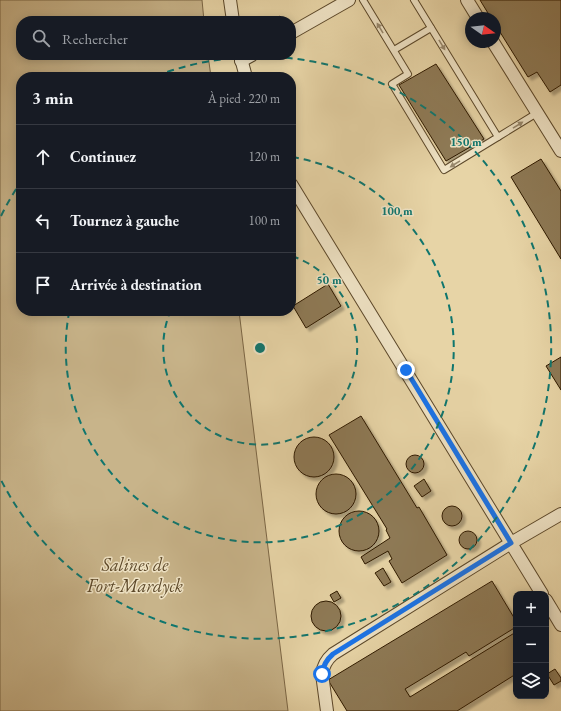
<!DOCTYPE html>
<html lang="fr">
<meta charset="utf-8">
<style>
:root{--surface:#171b24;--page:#20242c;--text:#f1f3f6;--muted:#9ea1a6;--line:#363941}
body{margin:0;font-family:"EB Garamond",serif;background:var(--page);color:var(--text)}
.controls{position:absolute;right:12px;bottom:12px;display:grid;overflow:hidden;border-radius:8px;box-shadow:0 2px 10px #0003}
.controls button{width:36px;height:36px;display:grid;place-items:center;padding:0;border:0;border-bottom:1px solid var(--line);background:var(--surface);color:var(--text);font:20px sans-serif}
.compass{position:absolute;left:465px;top:12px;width:36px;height:36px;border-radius:50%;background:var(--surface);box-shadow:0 2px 10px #0003;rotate:104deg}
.stop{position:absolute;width:12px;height:12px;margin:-9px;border:3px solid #1a73e8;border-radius:50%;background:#fff}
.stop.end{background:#1a73e8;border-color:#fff;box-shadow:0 1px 4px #0008}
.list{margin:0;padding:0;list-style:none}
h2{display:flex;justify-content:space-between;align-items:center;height:52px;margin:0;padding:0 16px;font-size:17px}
h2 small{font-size:13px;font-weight:400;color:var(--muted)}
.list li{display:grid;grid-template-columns:26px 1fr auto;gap:12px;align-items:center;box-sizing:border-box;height:64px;padding:0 16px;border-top:1px solid var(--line)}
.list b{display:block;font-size:15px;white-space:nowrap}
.list em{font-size:13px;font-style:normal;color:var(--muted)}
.icon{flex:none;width:22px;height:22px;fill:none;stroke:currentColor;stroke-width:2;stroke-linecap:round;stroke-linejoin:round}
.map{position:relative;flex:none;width:561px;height:711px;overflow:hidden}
.search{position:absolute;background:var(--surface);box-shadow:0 2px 10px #0003;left:16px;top:16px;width:280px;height:44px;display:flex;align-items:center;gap:10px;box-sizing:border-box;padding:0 14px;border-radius:16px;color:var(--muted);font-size:15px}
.panel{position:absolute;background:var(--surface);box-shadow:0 2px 10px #0003;left:16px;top:72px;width:280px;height:244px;border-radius:16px}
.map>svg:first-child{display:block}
.green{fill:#c8b48a;stroke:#7b6645}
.building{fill:#8e7a56;stroke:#2e1900;filter:url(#shadow)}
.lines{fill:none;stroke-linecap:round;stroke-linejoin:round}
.lane-casing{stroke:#5c482a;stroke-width:8}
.street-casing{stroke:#5c482a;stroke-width:14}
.lane{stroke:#efe3c5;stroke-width:6}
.street{stroke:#efe3c5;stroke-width:12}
.oneway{fill:#98886c}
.route{stroke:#1a73e8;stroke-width:5}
.ring{fill:none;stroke:#0f766e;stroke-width:2;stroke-dasharray:7 5}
.labels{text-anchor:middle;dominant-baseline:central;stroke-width:3;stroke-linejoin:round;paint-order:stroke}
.park-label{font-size:18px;font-style:italic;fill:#5c4829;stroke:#efe3c5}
.centre{fill:#0f766e;stroke:#efe3c5;stroke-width:2}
.ring-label{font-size:12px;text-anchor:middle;font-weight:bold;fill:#0f766e;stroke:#efe3c5;stroke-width:3;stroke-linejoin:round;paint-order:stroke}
</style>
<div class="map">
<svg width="561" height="711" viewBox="0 0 561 711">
<defs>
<filter id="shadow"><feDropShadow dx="3.5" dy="3.5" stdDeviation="1" flood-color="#0004"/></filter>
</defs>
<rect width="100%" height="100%" fill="#e7d4a6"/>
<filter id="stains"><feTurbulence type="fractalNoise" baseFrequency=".005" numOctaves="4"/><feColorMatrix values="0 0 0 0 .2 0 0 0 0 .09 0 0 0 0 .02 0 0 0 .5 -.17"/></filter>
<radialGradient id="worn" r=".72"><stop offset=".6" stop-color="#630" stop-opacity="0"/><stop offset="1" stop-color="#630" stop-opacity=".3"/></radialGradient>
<path class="green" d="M0 0H202L204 21H21V55H208L211 77H21V311H239L288 711H0Z"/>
<g class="building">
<path d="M480 0H561V85L550 92 537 72 528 77 495 24V18H491Z"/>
<path d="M280 16 283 21H273Z"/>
<path d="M436 64 484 139 446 161 399 85Z"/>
<path d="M541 159 561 191V259L511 177Z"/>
<path d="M328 284 341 306 306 328 293 306Z"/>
<path d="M561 357V390L546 366Z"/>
<path d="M361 416 417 508 419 507 447 555 402 583 389 561 392 559 388 551 365 564 361 557 390 538 386 530 387 529 329 435Z"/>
<circle cx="314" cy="457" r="20"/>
<circle cx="415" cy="464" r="9"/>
<circle cx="336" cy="494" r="20"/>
<path d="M424 479 431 491 422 497 414 486Z"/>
<circle cx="452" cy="516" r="10"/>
<circle cx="359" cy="531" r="20"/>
<circle cx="468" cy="540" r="9"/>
<path d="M383 568 391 582 384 586 375 573Z"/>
<path d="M492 581 516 621V627L469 656 466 652 405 689 410 697 516 632V674L457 711H347L328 680Z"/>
<path d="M337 591 341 598 334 602 330 595Z"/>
<circle cx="326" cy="616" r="15"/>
<path d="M555 669 561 678V681L554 685 547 674Z"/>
</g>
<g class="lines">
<defs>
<g id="lane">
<path d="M363 0 408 74 392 84 444 170 498 137 414 0"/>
<path d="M394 50 431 28"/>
<path d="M498 137 537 113"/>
</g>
<g id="street">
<path d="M230 0 233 21"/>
<path d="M467 0 478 18"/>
<path d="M291 33 349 0"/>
<path d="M493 42 561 151"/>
<path d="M240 55 246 77"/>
<path d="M241 61 252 55"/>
<path d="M291 184 542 594"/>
<path d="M546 600 561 625"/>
<path d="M327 711 322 674C323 666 326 660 333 654L511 543 561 514"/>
</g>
</defs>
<use href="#lane" class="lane-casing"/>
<use href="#street" class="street-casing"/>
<use href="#lane" class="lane"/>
<use href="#street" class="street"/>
</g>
<defs><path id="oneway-solid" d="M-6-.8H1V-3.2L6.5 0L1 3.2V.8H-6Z"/></defs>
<g class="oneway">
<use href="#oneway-solid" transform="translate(380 28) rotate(-121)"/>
<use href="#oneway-solid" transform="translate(442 45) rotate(59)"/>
<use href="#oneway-solid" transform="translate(518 125) rotate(-32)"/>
<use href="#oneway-solid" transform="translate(455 164) rotate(148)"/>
</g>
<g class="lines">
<path class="route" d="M322 674C323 666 326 660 333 654L511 543 406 370"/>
</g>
<g class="ring">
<path d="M292 256A97 97 0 1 1 170 312"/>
<path d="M292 157A194 194 0 1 1 69 313"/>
<path d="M1 216A291 291 0 0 1 20 183M156 76A291 291 0 1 1 1 480"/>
</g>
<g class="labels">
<g class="park-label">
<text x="135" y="564">Salines de<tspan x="135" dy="21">Fort-Mardyck</tspan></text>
</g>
</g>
<circle cx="260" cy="348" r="6" class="centre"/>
<g class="ring-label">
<text x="466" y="146">150 m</text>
<text x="397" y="215">100 m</text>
<text x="329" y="284">50 m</text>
</g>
<rect width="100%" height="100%" filter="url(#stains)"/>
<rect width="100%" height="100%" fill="url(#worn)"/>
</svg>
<div class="controls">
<button>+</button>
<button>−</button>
<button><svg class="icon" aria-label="layers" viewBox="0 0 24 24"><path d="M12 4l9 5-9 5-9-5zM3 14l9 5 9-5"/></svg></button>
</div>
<svg class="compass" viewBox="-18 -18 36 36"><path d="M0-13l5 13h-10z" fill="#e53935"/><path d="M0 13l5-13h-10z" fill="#9ea1a6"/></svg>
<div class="stop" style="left:322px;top:674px"></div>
<div class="stop end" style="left:406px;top:370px"></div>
<div class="search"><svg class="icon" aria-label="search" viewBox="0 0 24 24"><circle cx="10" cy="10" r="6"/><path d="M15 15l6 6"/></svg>Rechercher</div>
<section class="panel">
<h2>3 min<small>À pied · 220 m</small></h2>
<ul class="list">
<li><svg class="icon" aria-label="ahead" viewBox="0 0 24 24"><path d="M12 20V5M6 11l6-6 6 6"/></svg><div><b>Continuez</b></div><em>120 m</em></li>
<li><svg class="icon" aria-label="left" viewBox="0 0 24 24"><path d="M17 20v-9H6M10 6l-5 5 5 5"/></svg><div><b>Tournez à gauche</b></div><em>100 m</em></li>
<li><svg class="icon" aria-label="arrive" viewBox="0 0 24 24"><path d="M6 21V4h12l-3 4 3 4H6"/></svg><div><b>Arrivée à destination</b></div></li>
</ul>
</section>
</div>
